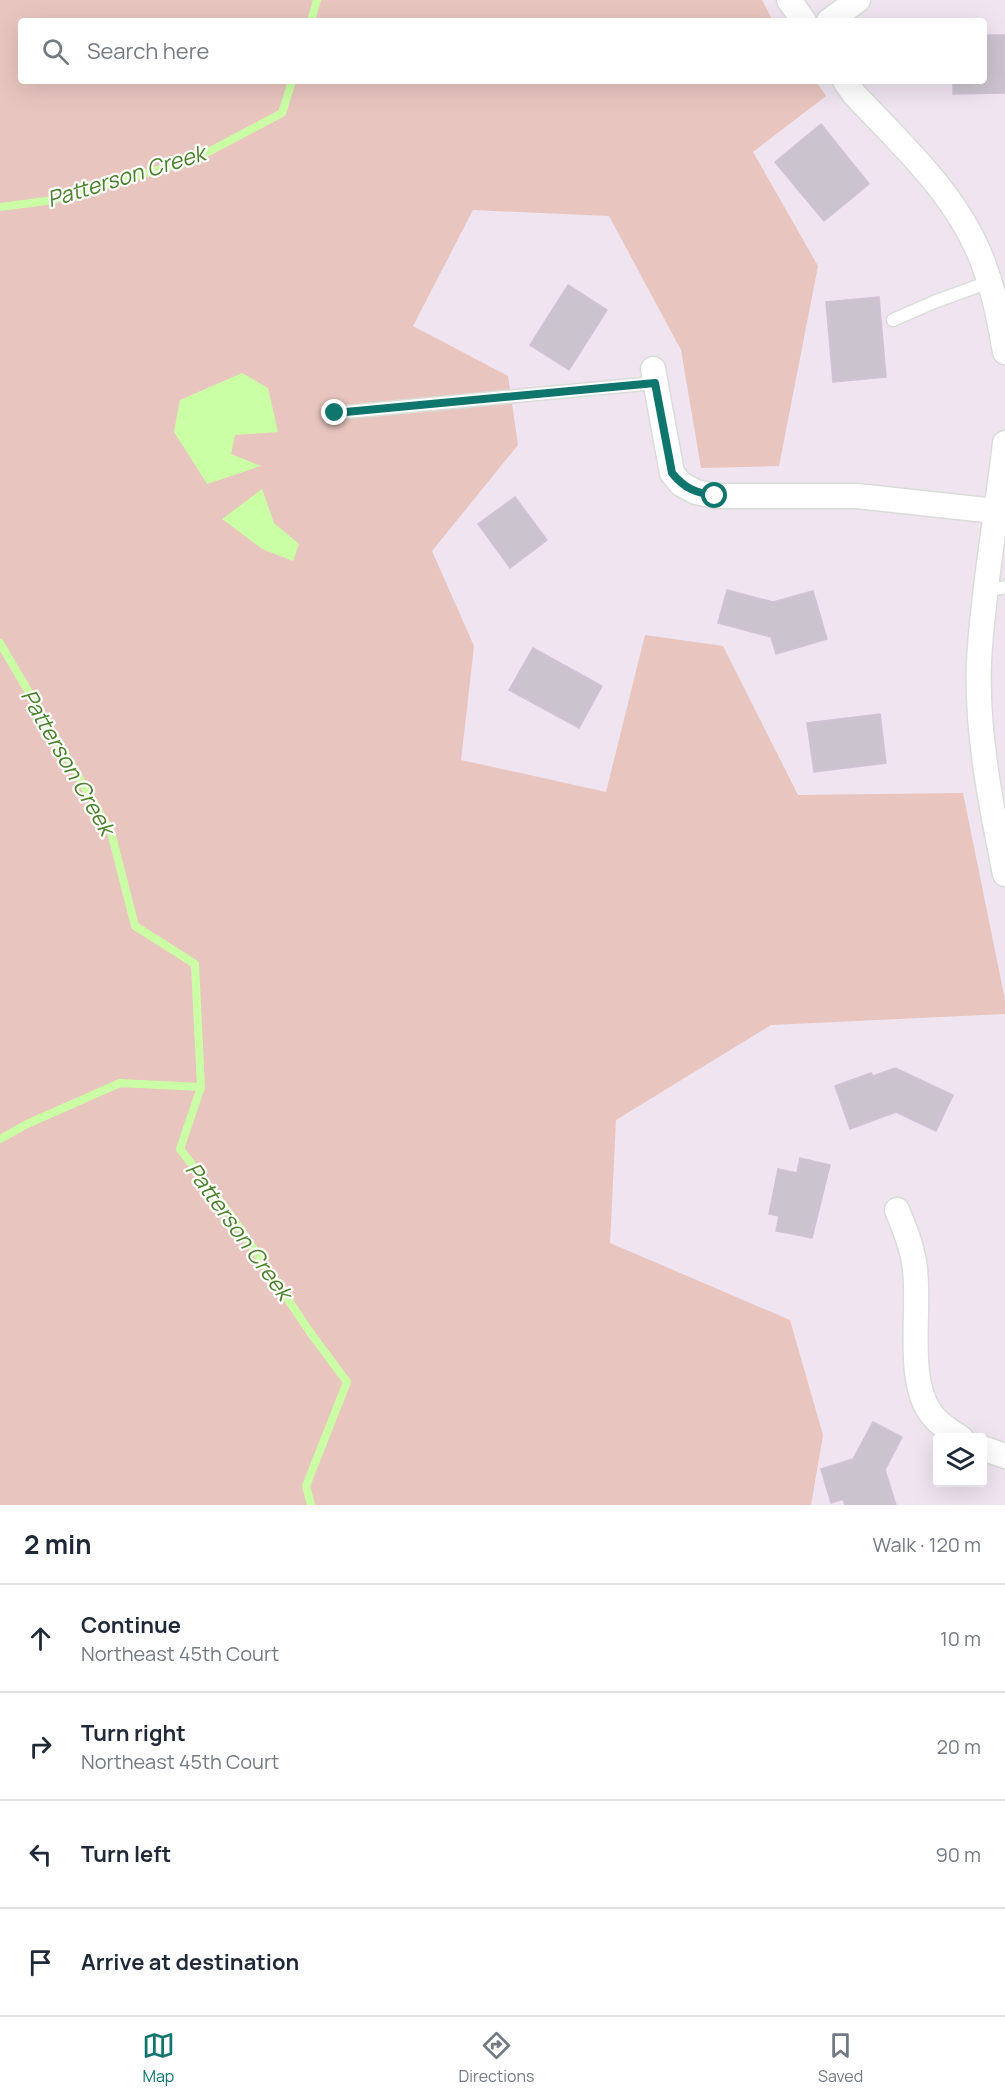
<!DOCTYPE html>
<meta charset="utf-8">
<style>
:root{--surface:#fff;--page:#f6f6f7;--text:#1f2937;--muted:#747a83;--line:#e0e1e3;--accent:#0f766e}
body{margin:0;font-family:Manrope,sans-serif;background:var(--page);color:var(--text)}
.controls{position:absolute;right:18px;bottom:18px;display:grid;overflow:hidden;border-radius:6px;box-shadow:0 6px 24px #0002}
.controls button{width:54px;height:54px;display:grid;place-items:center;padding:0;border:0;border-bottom:2px solid var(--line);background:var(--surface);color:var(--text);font:30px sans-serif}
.stop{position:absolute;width:18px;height:18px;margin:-14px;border:4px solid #0f766e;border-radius:50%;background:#fff}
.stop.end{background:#0f766e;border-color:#fff;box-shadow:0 2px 6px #0008}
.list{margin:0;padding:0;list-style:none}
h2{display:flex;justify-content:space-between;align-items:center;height:78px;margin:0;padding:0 24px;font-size:26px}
h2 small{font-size:20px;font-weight:400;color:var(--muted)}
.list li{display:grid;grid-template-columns:39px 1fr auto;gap:18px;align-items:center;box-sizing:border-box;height:108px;padding:0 24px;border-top:2px solid var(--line)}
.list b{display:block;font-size:22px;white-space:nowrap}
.list p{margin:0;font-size:20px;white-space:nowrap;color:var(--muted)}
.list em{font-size:20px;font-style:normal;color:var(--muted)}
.icon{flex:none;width:33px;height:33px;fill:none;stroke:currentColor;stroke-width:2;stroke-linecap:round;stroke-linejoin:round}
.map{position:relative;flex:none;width:1005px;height:1505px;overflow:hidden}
.search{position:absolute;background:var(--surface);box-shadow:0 6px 24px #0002;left:18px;right:18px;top:18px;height:66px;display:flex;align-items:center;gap:15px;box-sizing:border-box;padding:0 21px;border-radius:6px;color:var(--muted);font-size:22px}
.sheet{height:510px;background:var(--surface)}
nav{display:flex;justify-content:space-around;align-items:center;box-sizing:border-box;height:84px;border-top:2px solid var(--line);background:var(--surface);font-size:16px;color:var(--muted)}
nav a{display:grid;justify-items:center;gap:3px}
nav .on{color:var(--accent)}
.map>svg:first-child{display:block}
.green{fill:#e9c5bf}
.water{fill:#cbffa5}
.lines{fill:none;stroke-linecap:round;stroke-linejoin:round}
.stream{stroke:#cbffa5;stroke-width:8}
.building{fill:#cbc3ce;stroke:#d2c2d5;stroke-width:1.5}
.service-casing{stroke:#d8ded7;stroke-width:15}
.minor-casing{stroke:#d8ded7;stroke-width:27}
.service{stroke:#fff;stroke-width:12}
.minor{stroke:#fff;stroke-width:24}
.route{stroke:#0f766e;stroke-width:8}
.labels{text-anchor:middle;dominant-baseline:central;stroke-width:4.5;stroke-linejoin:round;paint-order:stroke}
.water-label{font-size:22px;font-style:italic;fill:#49822b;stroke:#fff}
</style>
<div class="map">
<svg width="1005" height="1505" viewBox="0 0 1005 1505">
<rect width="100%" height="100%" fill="#efe4f0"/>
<path class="green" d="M0 0H762L773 21H21V81H816L826 96 753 152 818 266 779 466 701 468 681 350 609 216 473 210 413 326 508 376 518 445 432 551 474 646 461 760 606 792 645 635 723 646 798 795 963 793 1005 1000V1014L771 1025 616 1120 610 1243 790 1320 823 1435 811 1505H0Z"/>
<g class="water">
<path d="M242 373 268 388 278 432 235 435 231 454 261 466 207 484 174 432 180 400Z"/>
<path d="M262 489 274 523 299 544 293 561 262 549 222 519Z"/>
</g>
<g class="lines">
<g class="stream">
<path d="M311 21 317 0"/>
<path d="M0 207 54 200 195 159 282 113 292 81"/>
<path d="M0 643 111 832 135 926 195 964 201 1087 180 1149 233 1218 312 1335 347 1382 306 1486 311 1505"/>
<path d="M0 1139 27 1124 120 1083 201 1087"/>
</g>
</g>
<g class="building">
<path d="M984 35H1005V93L953 94V81H984Z"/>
<path d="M821 124 869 184 824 221 775 162Z"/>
<path d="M568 285 607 310 569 370 530 345Z"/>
<path d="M879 297 886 377 833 382 826 302Z"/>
<path d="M515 497 547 540 510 568 478 524Z"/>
<path d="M727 590 773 602 813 591 827 639 776 654 771 637 718 623Z"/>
<path d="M533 648 602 686 579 728 509 690Z"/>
<path d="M880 714 886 763 814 772 807 723Z"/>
<path d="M895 1068 953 1095 936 1131 896 1112 850 1129 835 1086 871 1073 873 1076Z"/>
<path d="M800 1158 830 1165 812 1238 776 1231 779 1216 769 1214 778 1169 797 1173Z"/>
<path d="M873 1422 902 1437 885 1470 896 1505H845L843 1499 831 1503 821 1469 853 1459Z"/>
</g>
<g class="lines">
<defs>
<g id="service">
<path d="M893 320 934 302 989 282"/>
<path d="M335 413 655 383"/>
<path d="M987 591 1005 587"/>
</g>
<g id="minor">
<path d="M789 0 804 21"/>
<path d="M829 21 858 0"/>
<path d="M845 81 854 94C903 146 961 198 985 268 995 295 1000 324 1005 352"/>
<path d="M653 369 672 473 681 484 696 492 715 496H857L995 511"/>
<path d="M1005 443C997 515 983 588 979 661 976 732 991 805 1005 874"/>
<path d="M897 1210C904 1227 911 1243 914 1262 922 1305 904 1379 932 1415 940 1425 950 1431 961 1438"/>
<path d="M982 1448 1005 1456"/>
</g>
</defs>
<use href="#service" class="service-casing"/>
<use href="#minor" class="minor-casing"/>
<use href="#service" class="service"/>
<use href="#minor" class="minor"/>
</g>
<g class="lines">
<path class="route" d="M335 413 655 383 672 473C685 489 695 492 715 496"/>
</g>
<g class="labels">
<g class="water-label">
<text transform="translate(126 176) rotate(-17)">Patterson Creek</text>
<text transform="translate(68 762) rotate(60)">Patterson Creek</text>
<text transform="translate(239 1231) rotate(54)">Patterson Creek</text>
</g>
</g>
</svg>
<div class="controls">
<button><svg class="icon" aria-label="layers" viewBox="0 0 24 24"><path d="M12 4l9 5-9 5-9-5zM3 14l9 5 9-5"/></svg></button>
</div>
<div class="stop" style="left:715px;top:496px"></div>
<div class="stop end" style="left:335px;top:413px"></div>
<div class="search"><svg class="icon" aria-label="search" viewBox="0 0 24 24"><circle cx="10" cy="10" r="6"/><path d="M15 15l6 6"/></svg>Search here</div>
</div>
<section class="sheet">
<h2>2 min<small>Walk · 120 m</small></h2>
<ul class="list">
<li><svg class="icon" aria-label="ahead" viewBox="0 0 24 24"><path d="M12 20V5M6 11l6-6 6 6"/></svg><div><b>Continue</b><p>Northeast 45th Court</p></div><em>10 m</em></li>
<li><svg class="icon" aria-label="right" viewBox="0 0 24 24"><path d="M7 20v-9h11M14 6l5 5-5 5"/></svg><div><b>Turn right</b><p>Northeast 45th Court</p></div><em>20 m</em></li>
<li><svg class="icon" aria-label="left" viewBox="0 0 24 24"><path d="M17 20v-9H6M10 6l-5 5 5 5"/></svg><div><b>Turn left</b></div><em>90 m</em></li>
<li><svg class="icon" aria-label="arrive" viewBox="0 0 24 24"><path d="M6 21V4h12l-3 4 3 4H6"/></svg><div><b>Arrive at destination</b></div></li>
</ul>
</section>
<nav>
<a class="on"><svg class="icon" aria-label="map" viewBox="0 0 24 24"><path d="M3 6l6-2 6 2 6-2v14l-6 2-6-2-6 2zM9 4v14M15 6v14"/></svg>Map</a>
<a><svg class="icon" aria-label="directions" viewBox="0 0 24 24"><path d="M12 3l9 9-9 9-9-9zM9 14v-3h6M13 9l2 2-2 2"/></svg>Directions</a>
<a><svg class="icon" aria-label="saved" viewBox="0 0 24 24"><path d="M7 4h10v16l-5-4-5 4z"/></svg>Saved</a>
</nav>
